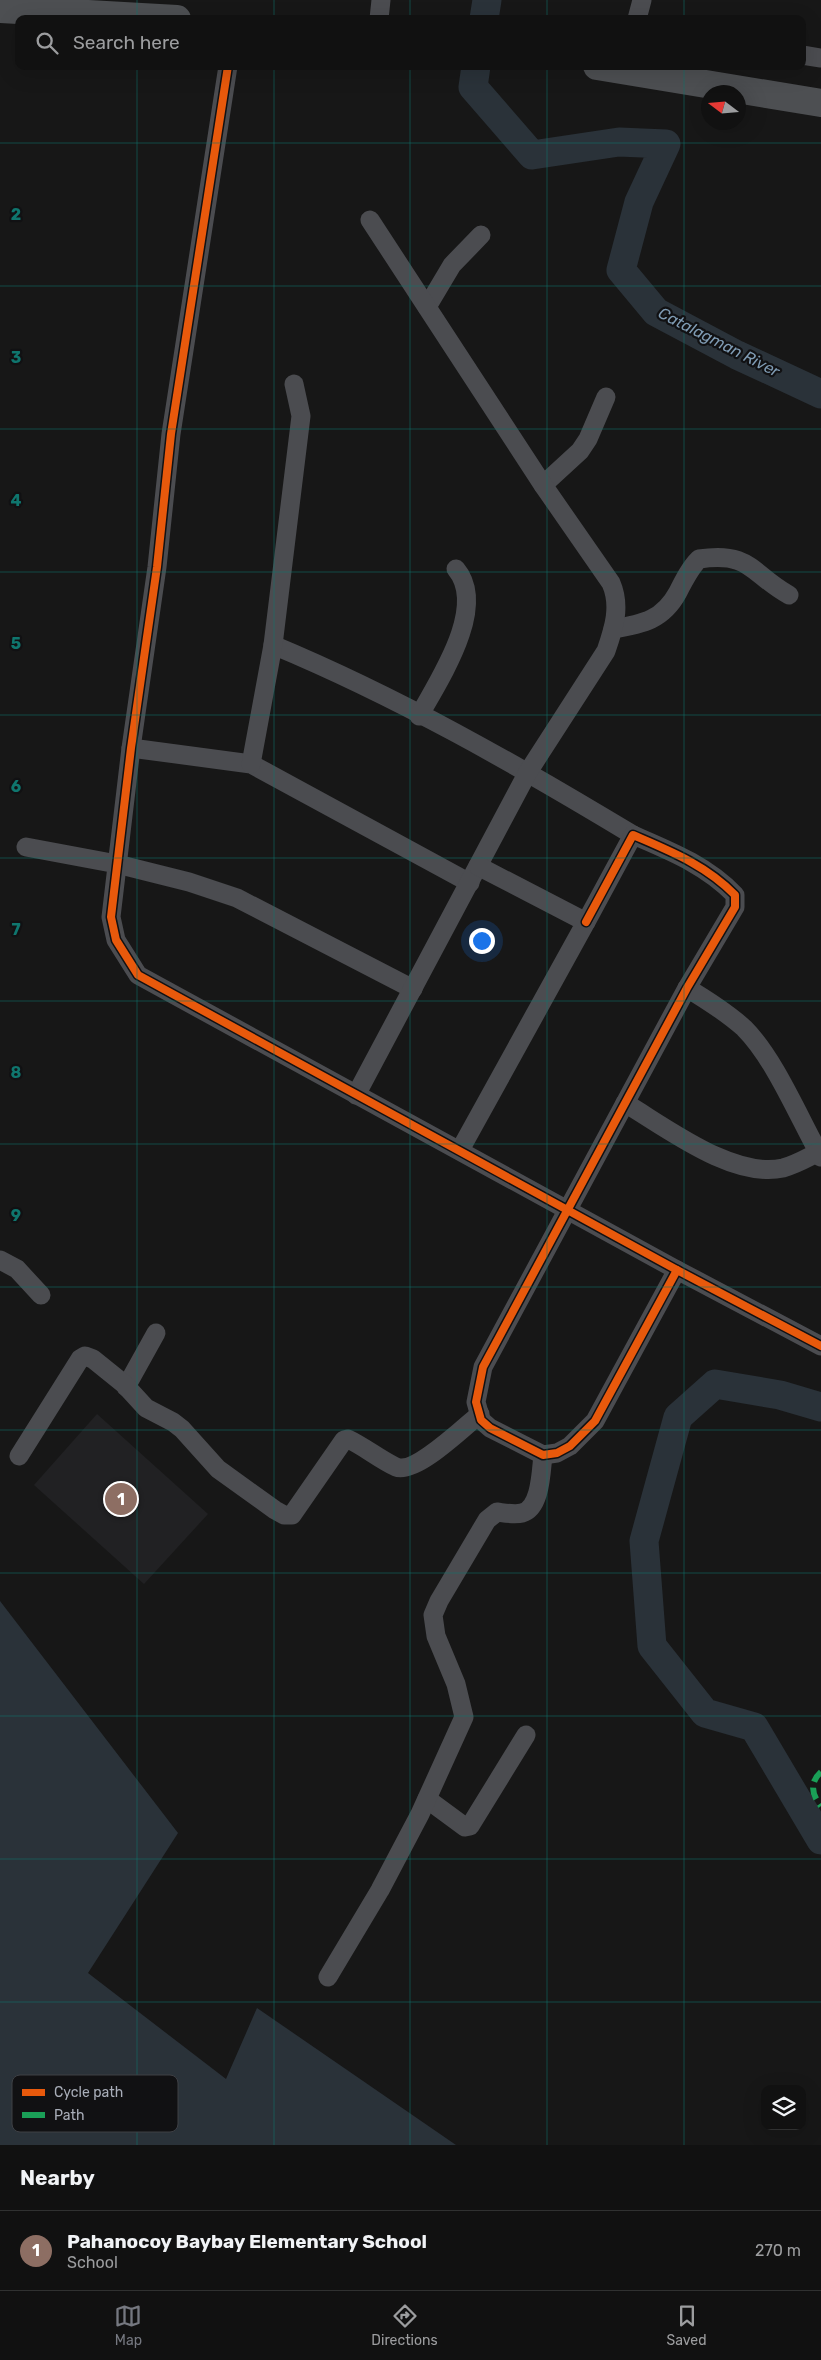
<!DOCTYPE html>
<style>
:root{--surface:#111;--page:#1e1f1f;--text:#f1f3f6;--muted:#9c9d9f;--line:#303131;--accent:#757880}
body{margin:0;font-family:Rubik,sans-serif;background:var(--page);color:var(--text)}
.controls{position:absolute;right:15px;bottom:15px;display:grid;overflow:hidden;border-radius:10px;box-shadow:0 5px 20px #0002}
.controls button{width:45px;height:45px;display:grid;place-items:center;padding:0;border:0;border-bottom:1px solid var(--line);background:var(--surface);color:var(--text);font:25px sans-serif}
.compass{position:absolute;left:701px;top:85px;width:45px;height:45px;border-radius:50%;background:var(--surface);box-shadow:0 5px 20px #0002;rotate:286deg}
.you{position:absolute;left:481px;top:940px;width:18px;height:18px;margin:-12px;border:4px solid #fff;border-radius:50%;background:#1a73e8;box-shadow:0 0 0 8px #1a73e833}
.badge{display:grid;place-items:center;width:32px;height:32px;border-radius:50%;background:var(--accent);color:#fff;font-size:16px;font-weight:700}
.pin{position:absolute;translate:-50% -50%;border:2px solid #fff;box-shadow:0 1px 5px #0006}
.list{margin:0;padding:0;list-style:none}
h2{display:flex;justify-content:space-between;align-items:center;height:65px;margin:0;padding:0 20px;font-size:21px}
h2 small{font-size:16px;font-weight:400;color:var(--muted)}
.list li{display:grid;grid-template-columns:32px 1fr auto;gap:15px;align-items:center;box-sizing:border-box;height:80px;padding:0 20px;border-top:1px solid var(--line)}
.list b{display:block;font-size:19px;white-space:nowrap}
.list p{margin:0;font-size:16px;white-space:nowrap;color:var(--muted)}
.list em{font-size:16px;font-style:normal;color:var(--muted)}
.icon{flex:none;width:28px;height:28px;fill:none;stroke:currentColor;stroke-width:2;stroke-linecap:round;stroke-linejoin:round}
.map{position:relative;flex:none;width:821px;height:2145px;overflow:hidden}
.search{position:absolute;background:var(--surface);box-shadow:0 5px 20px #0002;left:15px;right:15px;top:15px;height:55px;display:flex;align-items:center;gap:12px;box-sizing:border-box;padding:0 18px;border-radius:10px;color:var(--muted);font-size:19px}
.sheet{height:145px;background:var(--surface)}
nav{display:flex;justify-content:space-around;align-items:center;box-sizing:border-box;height:70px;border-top:1px solid var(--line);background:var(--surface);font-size:14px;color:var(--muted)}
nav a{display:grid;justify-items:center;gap:2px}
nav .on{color:var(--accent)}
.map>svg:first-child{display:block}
.built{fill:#212123}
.water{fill:#2a3239}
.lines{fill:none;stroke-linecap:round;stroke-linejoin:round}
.river{stroke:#2a3239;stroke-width:29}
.minor{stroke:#4b4c50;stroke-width:19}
.primary{stroke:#4d4f52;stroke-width:28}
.quiet{stroke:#1a9f57;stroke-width:6;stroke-dasharray:12 6;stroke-linecap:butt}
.cycleway-casing{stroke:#111113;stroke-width:11}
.cycleway{stroke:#e8590c;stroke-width:8}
.grid{fill:none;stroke:#0f766e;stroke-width:1;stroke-opacity:0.55}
.labels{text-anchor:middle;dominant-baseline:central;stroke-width:4.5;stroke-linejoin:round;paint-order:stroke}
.water-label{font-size:16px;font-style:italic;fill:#7f9bb3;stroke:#111113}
.key{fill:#111113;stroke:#3e4045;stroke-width:1}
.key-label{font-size:14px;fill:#a8adb8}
.grid-label{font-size:16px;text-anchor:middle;font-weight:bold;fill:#0f766e;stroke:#111113;stroke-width:4.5;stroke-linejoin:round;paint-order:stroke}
</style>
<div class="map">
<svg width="821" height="2145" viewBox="0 0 821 2145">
<rect width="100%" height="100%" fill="#171717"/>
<path class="built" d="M97 1414 208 1514 144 1584 34 1485Z"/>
<path class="water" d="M0 1601 178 1833 88 1973 226 2079 257 2008 456 2145H0Z"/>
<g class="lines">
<g class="river">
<path d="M484 19 487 0"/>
<path d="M476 66 473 87 532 155 619 142 666 144 639 202 621 270 656 312 737 355 821 394"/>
<path d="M821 1407 780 1395 715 1384 678 1417 644 1541 652 1646 705 1713 754 1727 821 1840"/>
</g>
<g class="minor">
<path d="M379 19 381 0"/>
<path d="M637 19 642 0"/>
<path d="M802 55 821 58"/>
<path d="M228 66 171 434 157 567 131 748 111 917 116 940 138 975 677 1270 821 1346"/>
<path d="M427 307 452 265 481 235"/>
<path d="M543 485 580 451 588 439 606 397"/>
<path d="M613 629C643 624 663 620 678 592 684 580 690 568 699 559 751 551 751 574 789 595"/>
<path d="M273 645C398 697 517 765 633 835"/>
<path d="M419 716C439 680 488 607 456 569"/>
<path d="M131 748 251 764 470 883"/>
<path d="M251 764 273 645 301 416 294 384"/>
<path d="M26 847 117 864 189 882 237 898 413 989"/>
<path d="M586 922 633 835C670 851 706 865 735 895V907L687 988 483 1367 476 1402 481 1420 490 1428 543 1455 557 1453 570 1446 595 1421 677 1270"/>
<path d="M687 988C707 1000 726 1012 744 1028 775 1059 799 1118 821 1157"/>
<path d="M356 1095 528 772 606 651C614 628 621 606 611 583L543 485 370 220"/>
<path d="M625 1103C667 1128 733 1179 783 1168 795 1165 807 1158 819 1152"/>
<path d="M460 1150 586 922 478 866"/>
<path d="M0 1260 17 1269 41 1295"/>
<path d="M126 1387 156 1333"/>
<path d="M19 1456 80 1359 85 1356 93 1359 124 1384 146 1408 173 1422 182 1429 218 1469 275 1510 284 1515H292L344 1440 348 1439C365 1447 379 1459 396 1467 415 1475 464 1427 480 1414"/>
<path d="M427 1799 465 1827 470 1826 526 1735"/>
<path d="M328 1977 380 1890 420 1814 464 1717 456 1684 436 1636 433 1615 439 1601 487 1520 497 1512C505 1513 515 1515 522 1513 541 1508 541 1471 543 1455"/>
</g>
<g class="primary">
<path d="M0 9 177 19"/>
<path d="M597 66 821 103"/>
</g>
<path class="quiet" d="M821 1772C809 1783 812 1795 821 1806"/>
<defs>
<g id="cycleway">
<path d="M228 66 171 434 157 567 131 748 111 917 116 940 138 975 677 1270 821 1346"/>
<path d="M586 922 633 835C670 851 706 865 735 895V907L687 988 483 1367 476 1402 481 1420 490 1428 543 1455 557 1453 570 1446 595 1421 677 1270"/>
</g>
</defs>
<use href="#cycleway" class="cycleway-casing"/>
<use href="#cycleway" class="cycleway"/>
</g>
<path class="grid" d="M137 0V19M274 0V19M410 0V19M547 0V19M684 0V19M137 66V2145M274 66V2145M410 66V2145M547 66V2145M684 66V2145M0 143H821M0 286H821M0 429H821M0 572H821M0 715H821M0 858H821M0 1001H821M0 1144H821M0 1287H821M0 1430H821M0 1573H821M0 1716H821M0 1859H821M0 2002H821"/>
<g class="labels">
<g class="water-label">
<text transform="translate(719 342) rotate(27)">Catalagman River</text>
</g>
</g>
<rect x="12" y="2075" width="166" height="57" rx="8" class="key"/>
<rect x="22" y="2089" width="23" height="7" fill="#e8590c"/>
<rect x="22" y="2112" width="23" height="6" fill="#1a9f57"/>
<g class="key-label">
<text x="54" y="2097">Cycle path</text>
<text x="54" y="2120">Path</text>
</g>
<g class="grid-label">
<text x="16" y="220">2</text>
<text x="16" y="363">3</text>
<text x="16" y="506">4</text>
<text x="16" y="649">5</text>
<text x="16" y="792">6</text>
<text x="16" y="935">7</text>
<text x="16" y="1078">8</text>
<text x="16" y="1221">9</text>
</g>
</svg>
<div class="controls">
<button><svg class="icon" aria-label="layers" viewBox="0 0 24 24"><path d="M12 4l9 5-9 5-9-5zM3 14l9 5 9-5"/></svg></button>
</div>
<svg class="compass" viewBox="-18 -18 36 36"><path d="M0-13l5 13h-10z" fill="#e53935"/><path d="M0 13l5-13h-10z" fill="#9c9d9f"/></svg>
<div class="you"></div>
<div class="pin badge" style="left:121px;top:1499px;background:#8d6e63">1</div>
<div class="search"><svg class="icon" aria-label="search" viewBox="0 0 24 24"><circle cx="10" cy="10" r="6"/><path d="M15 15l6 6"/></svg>Search here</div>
</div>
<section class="sheet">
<h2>Nearby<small></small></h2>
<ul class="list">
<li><span class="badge" style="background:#8d6e63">1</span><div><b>Pahanocoy Baybay Elementary School</b><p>School</p></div><em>270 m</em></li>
</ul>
</section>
<nav>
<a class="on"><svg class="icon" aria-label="map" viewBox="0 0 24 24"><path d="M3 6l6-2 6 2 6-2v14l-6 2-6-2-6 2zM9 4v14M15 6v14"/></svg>Map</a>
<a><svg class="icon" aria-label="directions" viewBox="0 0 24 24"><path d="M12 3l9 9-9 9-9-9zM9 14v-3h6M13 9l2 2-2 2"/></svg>Directions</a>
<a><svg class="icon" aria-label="saved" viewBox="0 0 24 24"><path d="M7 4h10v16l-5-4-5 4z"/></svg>Saved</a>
</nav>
